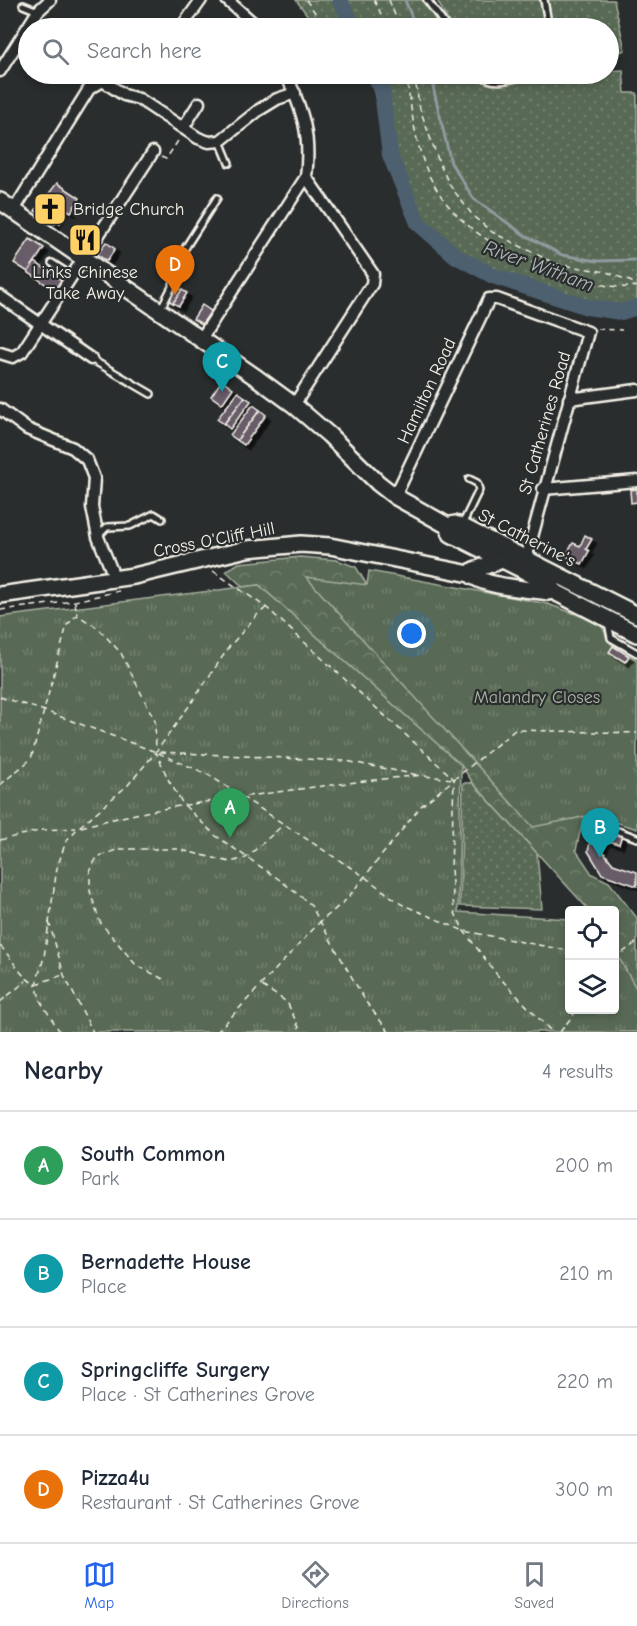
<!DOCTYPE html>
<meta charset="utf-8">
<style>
:root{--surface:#fff;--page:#f6f6f7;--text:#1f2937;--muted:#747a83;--line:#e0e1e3;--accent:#2563eb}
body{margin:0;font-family:"Comic Neue",sans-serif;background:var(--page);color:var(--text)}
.controls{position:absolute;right:18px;bottom:18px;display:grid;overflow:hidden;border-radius:6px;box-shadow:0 3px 9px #0003}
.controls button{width:54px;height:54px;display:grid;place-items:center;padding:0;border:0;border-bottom:2px solid var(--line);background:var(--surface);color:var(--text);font:30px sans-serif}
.you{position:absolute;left:412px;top:634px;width:21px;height:21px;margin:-15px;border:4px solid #fff;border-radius:50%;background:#1a73e8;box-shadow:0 0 0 9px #1a73e833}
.badge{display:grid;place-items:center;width:39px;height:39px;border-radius:50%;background:var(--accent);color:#fff;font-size:20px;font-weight:700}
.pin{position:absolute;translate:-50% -50px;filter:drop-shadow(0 2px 3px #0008)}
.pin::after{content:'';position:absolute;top:32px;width:21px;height:18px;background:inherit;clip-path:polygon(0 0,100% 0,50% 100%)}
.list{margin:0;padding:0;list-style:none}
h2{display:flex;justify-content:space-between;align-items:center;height:78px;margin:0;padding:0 24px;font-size:26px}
h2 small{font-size:20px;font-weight:400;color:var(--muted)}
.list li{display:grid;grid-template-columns:39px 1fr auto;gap:18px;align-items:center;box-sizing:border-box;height:108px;padding:0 24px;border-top:2px solid var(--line)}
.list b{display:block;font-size:22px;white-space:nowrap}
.list p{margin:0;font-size:20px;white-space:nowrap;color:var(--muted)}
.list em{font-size:20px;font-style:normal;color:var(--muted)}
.icon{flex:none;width:33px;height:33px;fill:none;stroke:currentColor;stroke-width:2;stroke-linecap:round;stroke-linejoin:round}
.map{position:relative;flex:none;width:637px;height:1032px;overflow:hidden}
.search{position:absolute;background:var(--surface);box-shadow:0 3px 9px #0003;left:18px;right:18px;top:18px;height:66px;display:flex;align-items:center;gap:15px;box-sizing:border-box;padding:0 21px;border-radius:33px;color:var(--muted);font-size:22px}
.sheet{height:510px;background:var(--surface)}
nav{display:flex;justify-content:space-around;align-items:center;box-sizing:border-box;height:84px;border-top:2px solid var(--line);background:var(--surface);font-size:16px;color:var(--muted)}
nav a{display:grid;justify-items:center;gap:3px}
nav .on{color:var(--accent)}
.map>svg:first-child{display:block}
.grass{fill:url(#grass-dots);stroke:#a6ae9e;stroke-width:1.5}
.forest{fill:url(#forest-crowns);stroke:#a6ae9e;stroke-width:1.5}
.park{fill:url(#park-tufts);stroke:#a6ae9e;stroke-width:1.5}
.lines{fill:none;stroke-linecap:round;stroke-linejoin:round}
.stream{stroke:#909ba0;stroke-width:3}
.river{stroke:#4d6170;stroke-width:16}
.building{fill:#685b69;stroke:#f4f1e8;stroke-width:1.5;filter:url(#shadow)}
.lane-casing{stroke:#f4f1e8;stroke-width:10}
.street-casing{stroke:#f4f1e8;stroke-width:15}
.primary-casing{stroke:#f4f1e8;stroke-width:20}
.path{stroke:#f4f1e8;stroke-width:1.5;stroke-dasharray:6 4.5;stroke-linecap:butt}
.lane{stroke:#2a2d2e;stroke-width:5}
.street{stroke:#2a2d2e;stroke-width:10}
.primary{stroke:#2a2d2e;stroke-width:15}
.labels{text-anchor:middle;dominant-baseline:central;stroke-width:4.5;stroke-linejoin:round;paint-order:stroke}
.poi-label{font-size:18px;fill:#f4f1e8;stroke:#2a2d2e;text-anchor:start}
.street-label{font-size:18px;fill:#f4f1e8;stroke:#2a2d2e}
.park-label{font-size:18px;fill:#aeb4a5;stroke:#2a2d2e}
.water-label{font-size:20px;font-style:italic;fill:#b1b7b8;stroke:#2a2d2e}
</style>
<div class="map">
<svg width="637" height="1032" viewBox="0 0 637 1032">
<defs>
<pattern id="grass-dots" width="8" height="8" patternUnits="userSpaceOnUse" patternTransform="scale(1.5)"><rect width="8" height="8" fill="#586a54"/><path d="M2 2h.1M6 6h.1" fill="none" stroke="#71806d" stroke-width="1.8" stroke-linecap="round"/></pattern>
<pattern id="forest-crowns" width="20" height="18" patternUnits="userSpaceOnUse" patternTransform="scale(1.5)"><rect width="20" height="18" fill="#586a54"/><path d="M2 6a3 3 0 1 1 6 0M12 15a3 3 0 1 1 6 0" fill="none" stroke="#71806d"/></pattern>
<pattern id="park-tufts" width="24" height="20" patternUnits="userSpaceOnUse" patternTransform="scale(1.5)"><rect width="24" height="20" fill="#586a54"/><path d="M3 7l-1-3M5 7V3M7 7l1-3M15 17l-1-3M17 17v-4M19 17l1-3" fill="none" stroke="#71806d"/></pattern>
<filter id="shadow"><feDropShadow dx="4.5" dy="4.5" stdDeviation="0" flood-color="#0009"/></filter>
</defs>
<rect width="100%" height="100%" fill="#2a2d2e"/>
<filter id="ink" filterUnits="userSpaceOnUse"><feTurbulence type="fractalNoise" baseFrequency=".0167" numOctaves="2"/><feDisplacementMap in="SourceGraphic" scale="12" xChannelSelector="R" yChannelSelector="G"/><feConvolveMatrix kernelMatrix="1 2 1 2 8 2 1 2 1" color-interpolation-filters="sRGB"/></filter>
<g filter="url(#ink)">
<g class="grass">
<path d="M296 0H425L442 28H317Z"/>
<path d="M437 0H614L625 50 609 56 608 28H452Z"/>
<path d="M623 70 625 93H637V307L621 312 587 307 493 276 456 256 418 223 390 155 382 91 360 74H472L480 83 476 74H562L557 76 608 74 609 71Z"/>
<path d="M463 783H473L537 853 542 909 460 906Z"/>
</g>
<path class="forest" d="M300 557 337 560 356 567 367 585 572 819 586 816 580 832 576 850 592 874 609 882 637 918V990L615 951 614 910H589L473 783 461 765 259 585 243 587 226 571 239 563Z"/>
<g class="park">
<path d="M369 571 548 604 600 623 611 644 637 660V829L592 815 533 827 306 577 367 585Z"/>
<path d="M259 585 461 765 458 912 569 919 570 1010H614L615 951 637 990V1032H0V617Z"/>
</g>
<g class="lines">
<g class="stream">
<path d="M405 0 416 28"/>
<path d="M430 74 451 163 474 199 523 234 562 255 597 261 637 260"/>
</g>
<g class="river">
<path d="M340 0 354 28"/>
<path d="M374 74 382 91 390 155 418 223 456 256 493 276 587 307 621 312 637 307"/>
</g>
</g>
<g class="building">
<path d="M57 183 80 198 71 212 47 196Z"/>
<path d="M45 195 65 208 55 224 35 211Z"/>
<path d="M30 239 44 248 28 272 14 263Z"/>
<path d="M106 242 115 249 107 261 97 255Z"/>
<path d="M35 262 64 282 57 292 28 272Z"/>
<path d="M176 287 182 290 173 303 168 300Z"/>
<path d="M182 290 187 293 179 306 173 303Z"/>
<path d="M202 305 211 311 202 324 193 319Z"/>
<path d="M222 380 233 388 222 404 211 396Z"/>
<path d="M238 392 245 397 224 424 217 419Z"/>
<path d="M245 397 251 401 230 429 224 424Z"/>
<path d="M253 405 260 410 237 440 230 435Z"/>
<path d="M260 410 266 415 244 445 237 440Z"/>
<path d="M637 489V502L631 503 630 490Z"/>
<path d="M585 535 592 539 586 549 589 551 582 564 566 556 573 543 580 546Z"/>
<path d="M613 646 629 656 625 662 609 652Z"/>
<path d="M594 826 622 835 619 844 605 840 602 850 613 864 637 872V886L602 874 588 851Z"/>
</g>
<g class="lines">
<defs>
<g id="lane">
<path d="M427 0 447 28"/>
<path d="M544 0 549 28"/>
<path d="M23 5 38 11"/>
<path d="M479 74C495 87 513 78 531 74"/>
<path d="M220 141 229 163"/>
<path d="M52 263 72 276"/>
<path d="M160 310 173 285 180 256 217 198"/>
<path d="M91 359 151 394"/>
<path d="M462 525 479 490 477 483 469 479"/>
<path d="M99 535 107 527 130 526 154 514 162 519"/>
<path d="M608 622 611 638 637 653"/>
<path d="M618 831 637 838"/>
</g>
<g id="street">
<path d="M227 0 259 28"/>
<path d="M181 28 201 0"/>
<path d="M0 71 38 11 50 0"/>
<path d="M101 74 103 81 124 95 139 99 198 138 209 142 220 141 259 110 277 99 295 93"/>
<path d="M183 128 199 103"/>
<path d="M14 210 89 89 103 81"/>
<path d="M0 296 91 359"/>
<path d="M201 339 306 177C311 135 303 112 286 74"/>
<path d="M0 353 13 357 22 352 153 152"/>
<path d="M569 399 637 390"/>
<path d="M294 405 372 284 373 274 306 177"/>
<path d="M0 409 27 429 73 448 87 460 94 478 92 507 98 537 115 579"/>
<path d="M543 489 637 481"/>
<path d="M396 497 399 488 489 299H497L588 332 526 559"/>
</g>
<g id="primary">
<path d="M0 201 257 378 294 405 329 435 378 483 396 497 448 526"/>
<path d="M448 526 451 534 523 570 551 586 553 591 637 634"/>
<path d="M448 526 455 524 461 526 637 615"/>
<path d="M470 574 474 570 508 558"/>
<path d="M0 595 134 576 247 549 301 544 330 546 470 574C484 587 529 589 548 592L553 591"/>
</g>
</defs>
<use href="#lane" class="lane-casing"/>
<use href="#street" class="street-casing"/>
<use href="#primary" class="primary-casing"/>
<g class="path">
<path d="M306 0 326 28"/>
<path d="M374 0 388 28"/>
<path d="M389 0 400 28"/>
<path d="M406 74C410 100 413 128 421 154 440 219 497 252 557 272 581 279 611 291 637 286"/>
<path d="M414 74 420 109 440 165 451 187 474 217 492 232 556 264 607 272 637 284"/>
<path d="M161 157 166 159 180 138"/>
<path d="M59 225 68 210"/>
<path d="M597 329 622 330"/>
<path d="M213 571 267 608 454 779 451 869 454 911 464 931 498 976 552 1032"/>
<path d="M75 602 77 615"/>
<path d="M0 610 75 601 119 591"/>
<path d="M0 697 45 711 156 752 207 774 365 877 401 904 464 931 570 951"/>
<path d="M160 752 346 761 418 775"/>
<path d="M425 776 453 779"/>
<path d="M0 785 31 759 67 625 77 615 98 628 121 653 155 721 156 752 169 781 183 804 216 836 280 880 310 904 366 1002 389 1032"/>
<path d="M81 827C140 811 195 803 256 795 312 787 368 780 424 775"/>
<path d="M0 840 43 830 76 828"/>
<path d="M49 922 64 975 93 1032"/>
<path d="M0 946C13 958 19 977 36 984L63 975"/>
<path d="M614 959 637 942"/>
<path d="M163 979 136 965 100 922 90 891V872L97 857 119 849H177L230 862 246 858 283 825"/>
<path d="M262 986 287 1002 301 1032"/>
<path d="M0 1002 26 981"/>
<path d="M60 1032 41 1002 36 984 44 957 57 868 66 841 78 828 128 785 156 752 192 702 229 647 257 615 266 608"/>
<path d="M217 1032 320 922 346 900 421 806 515 730 637 733"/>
<path d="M560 1032 577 1010"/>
</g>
<use href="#lane" class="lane"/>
<use href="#street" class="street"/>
<use href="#primary" class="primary"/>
</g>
</g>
<defs>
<symbol id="church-square" viewBox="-11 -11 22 22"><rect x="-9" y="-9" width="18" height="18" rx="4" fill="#ffd166" stroke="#2a2d2e"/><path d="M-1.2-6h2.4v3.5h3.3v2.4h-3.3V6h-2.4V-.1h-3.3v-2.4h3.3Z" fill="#111"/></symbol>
<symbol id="restaurant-square" viewBox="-11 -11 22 22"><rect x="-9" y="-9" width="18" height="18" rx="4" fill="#ffd166" stroke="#2a2d2e"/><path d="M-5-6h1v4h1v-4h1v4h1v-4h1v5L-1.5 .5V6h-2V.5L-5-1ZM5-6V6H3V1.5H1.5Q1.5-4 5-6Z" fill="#111"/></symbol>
</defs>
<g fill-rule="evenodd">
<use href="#church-square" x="31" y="190" width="38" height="38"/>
<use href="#restaurant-square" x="66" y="221" width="38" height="38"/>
</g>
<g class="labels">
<g class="poi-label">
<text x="73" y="209">Bridge Church</text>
<text x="85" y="272" text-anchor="middle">Links Chinese<tspan x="85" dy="21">Take Away</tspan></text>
</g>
<g class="street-label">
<text transform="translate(427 391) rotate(-65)">Hamilton Road</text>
<text transform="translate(545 423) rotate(-74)">St Catherines Road</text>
<text transform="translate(527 538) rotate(27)">St Catherine's</text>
<text transform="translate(214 540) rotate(-11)">Cross O'Cliff Hill</text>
</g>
<g class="park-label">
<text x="537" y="697">Malandry Closes</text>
</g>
<g class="water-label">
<text transform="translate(539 266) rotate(20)">River Witham</text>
</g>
</g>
</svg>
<div class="controls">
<button><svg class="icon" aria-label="locate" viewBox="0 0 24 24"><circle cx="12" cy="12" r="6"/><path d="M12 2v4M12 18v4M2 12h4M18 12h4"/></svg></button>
<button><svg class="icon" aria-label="layers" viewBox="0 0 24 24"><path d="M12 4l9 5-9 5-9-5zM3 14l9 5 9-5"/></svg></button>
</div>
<div class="you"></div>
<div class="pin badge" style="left:230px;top:838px;background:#2e9e5b">A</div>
<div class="pin badge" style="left:600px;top:858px;background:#0f9aa8">B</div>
<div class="pin badge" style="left:222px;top:392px;background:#0f9aa8">C</div>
<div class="pin badge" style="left:175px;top:295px;background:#e8710a">D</div>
<div class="search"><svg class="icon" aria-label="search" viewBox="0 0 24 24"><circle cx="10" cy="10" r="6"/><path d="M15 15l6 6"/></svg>Search here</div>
</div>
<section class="sheet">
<h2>Nearby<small>4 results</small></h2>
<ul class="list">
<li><span class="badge" style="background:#2e9e5b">A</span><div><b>South Common</b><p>Park</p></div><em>200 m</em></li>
<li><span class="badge" style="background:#0f9aa8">B</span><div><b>Bernadette House</b><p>Place</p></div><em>210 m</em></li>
<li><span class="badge" style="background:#0f9aa8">C</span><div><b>Springcliffe Surgery</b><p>Place · St Catherines Grove</p></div><em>220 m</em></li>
<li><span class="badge" style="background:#e8710a">D</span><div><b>Pizza4u</b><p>Restaurant · St Catherines Grove</p></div><em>300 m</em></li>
</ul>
</section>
<nav>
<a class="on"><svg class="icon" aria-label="map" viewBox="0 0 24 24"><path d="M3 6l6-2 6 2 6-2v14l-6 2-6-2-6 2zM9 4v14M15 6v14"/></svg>Map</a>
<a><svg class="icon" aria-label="directions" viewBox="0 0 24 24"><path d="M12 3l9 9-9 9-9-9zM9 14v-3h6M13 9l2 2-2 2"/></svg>Directions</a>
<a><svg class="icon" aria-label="saved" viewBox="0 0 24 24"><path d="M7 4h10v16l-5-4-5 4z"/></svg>Saved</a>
</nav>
